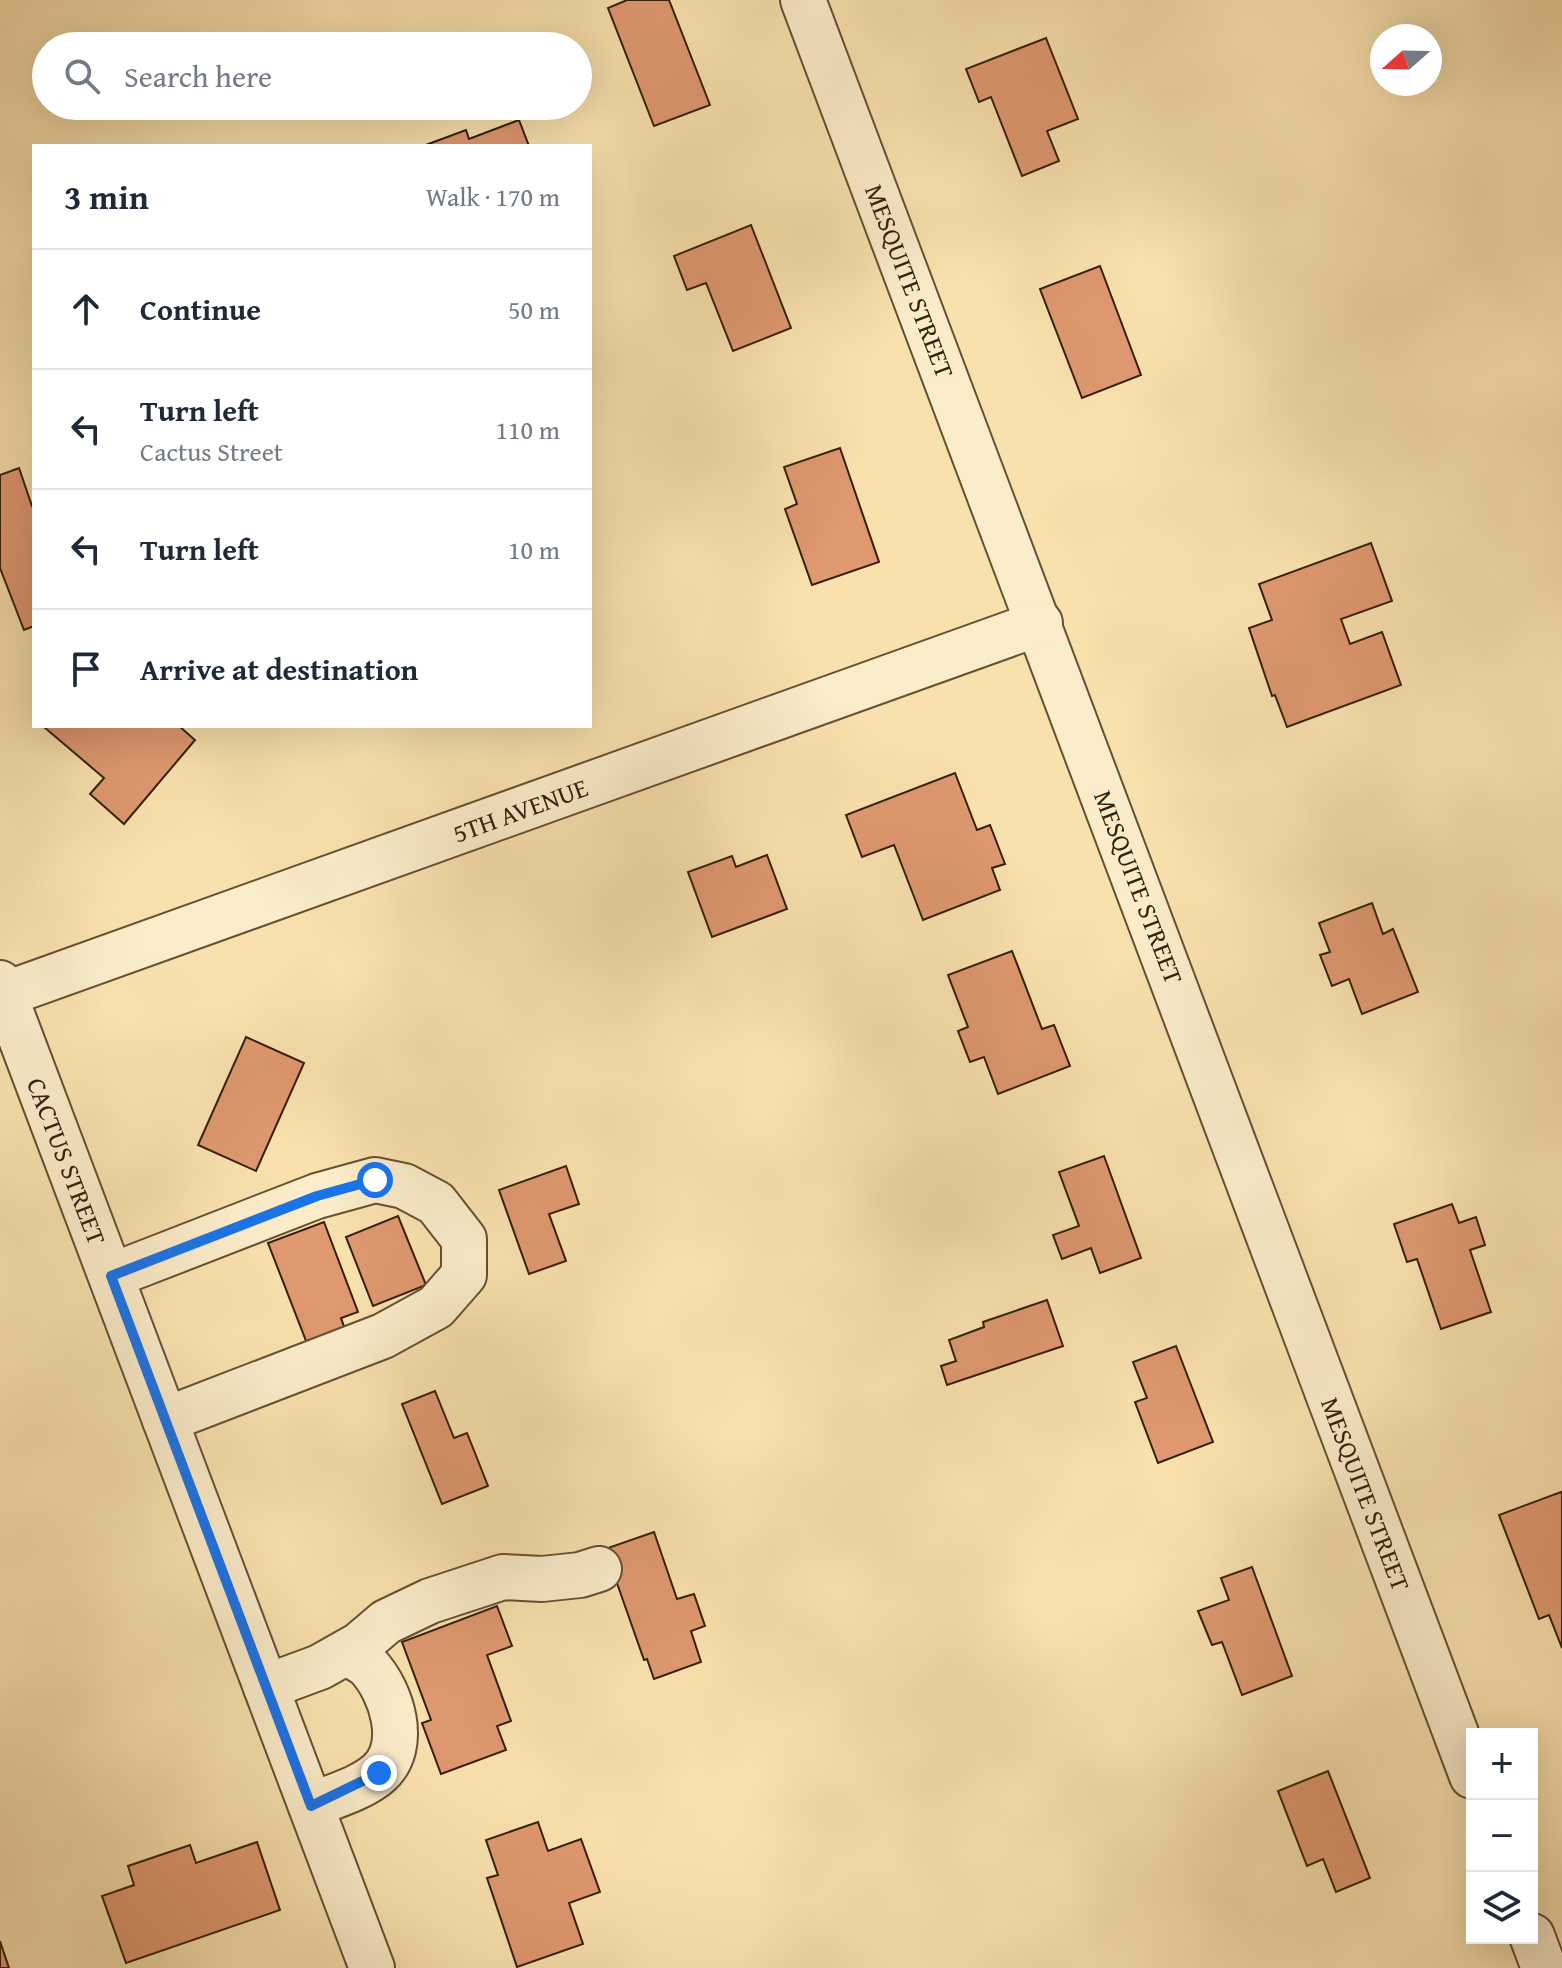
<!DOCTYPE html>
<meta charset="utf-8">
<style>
:root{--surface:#fff;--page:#f2f2f3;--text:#1f2937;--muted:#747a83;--line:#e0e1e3}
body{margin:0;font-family:"Gentium Book Plus",serif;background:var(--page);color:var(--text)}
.controls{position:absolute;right:24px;bottom:24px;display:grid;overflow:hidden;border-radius:0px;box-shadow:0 8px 32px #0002}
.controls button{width:72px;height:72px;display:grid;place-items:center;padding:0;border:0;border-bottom:2px solid var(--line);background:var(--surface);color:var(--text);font:40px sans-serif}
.compass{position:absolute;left:1370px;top:24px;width:72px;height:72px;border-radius:50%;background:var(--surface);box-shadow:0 8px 32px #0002;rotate:250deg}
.stop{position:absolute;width:24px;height:24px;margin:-18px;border:6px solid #1a73e8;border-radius:50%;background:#fff}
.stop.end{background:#1a73e8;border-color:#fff;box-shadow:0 2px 8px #0008}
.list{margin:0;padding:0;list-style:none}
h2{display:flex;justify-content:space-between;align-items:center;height:104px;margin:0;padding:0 32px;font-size:34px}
h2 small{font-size:26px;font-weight:400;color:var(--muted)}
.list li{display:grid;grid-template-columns:52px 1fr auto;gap:24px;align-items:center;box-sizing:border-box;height:120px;padding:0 32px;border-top:2px solid var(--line)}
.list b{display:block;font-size:30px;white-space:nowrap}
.list p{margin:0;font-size:26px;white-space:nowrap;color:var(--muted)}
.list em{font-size:26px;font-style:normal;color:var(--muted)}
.icon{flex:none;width:44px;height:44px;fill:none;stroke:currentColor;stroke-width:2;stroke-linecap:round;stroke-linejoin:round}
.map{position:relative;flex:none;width:1562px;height:1968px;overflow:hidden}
.search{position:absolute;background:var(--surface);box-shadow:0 8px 32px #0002;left:32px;top:32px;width:560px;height:88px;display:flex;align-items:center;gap:20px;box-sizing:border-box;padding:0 28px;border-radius:44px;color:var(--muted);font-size:30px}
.panel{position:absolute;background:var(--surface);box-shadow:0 8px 32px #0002;left:32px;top:144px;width:560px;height:584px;border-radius:0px}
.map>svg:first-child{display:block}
.building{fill:#df9870;stroke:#341f08;stroke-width:2}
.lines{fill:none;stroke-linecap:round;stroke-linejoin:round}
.minor-casing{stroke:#655032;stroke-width:48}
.minor{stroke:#fbecca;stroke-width:44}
.route{stroke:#1a73e8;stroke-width:10}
.labels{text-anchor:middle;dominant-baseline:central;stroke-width:8;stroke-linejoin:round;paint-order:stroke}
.street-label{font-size:26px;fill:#341f08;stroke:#fbecca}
</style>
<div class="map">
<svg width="1562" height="1968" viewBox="0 0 1562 1968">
<rect width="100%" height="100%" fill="#f9e1ae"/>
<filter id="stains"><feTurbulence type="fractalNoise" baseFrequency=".0025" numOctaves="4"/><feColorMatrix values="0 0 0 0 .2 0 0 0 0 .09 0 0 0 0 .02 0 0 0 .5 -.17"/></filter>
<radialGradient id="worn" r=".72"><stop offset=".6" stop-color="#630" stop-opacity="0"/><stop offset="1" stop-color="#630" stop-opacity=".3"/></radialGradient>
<g class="building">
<path d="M627 0H669L710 105 654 126 608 8Z"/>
<path d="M1046 38 1078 119 1047 131 1059 161 1022 176 991 97 979 102 966 69Z"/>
<path d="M519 120 529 146H423L466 130 469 139Z"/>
<path d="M751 225 791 328 733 351 706 283 687 290 674 256Z"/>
<path d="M1100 266 1141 375 1082 398 1040 289Z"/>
<path d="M840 448 879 562 812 585 785 509 797 504 784 467Z"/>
<path d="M19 468 32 506 34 505V626L24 630 0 568V475Z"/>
<path d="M1371 543 1392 601 1341 619 1350 644 1382 632 1401 685 1287 727 1275 695 1272 696 1249 628 1272 620 1259 584Z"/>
<path d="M179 726 195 740 124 824 90 794 104 778 44 727Z"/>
<path d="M955 773 977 830 990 825 1005 864 992 868 1000 890 923 920 894 845 862 857 846 815Z"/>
<path d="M767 855 787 909 712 937 688 872 732 856 736 867Z"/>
<path d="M1372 903 1383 934 1393 929 1418 992 1362 1014 1349 979 1332 986 1320 955 1330 952 1319 923Z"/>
<path d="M1012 951 1042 1029 1054 1025 1070 1066 998 1094 984 1057 970 1062 958 1031 968 1027 948 975Z"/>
<path d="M246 1037 304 1063 256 1171 198 1145Z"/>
<path d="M1104 1156 1141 1258 1100 1273 1091 1248 1062 1259 1053 1235 1079 1226 1059 1172Z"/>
<path d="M566 1166 579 1204 549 1214 566 1261 529 1274 499 1190Z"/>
<path d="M1452 1204 1459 1223 1476 1217 1485 1245 1470 1250 1491 1312 1441 1329 1417 1259 1407 1262 1394 1224Z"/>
<path d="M398 1216 426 1285 373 1306 346 1237Z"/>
<path d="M324 1222 358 1312 341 1318 346 1332 308 1346 268 1243Z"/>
<path d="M1047 1300 1063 1346 947 1385 941 1366 956 1361 949 1340 984 1327 983 1322Z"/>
<path d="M1176 1346 1213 1442 1158 1463 1135 1402 1147 1398 1133 1362Z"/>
<path d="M435 1391 454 1438 467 1433 488 1486 442 1504 402 1404Z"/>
<path d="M1561 1492 1562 1494V1648L1549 1615 1539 1619 1499 1515Z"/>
<path d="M654 1532 677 1599 694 1594 705 1626 691 1631 701 1662 654 1679 647 1659 644 1660 605 1549Z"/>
<path d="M1252 1567 1292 1676 1242 1695 1222 1642 1212 1645 1198 1611 1229 1600 1221 1578Z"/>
<path d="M497 1606 512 1646 487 1655 511 1721 497 1726 506 1750 441 1774 422 1723 431 1720 402 1642Z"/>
<path d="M1328 1771 1370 1878 1336 1892 1323 1859 1307 1866 1278 1791Z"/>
<path d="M538 1822 548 1851 581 1839 600 1892 569 1903 583 1944 517 1967 487 1878 498 1875 486 1840Z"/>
<path d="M257 1842 280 1910 126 1963 102 1896 134 1885 128 1866 190 1845 196 1863Z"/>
<path d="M0 1941 9 1968H0Z"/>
</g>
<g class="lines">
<defs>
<g id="minor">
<path d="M803 0 1472 1776"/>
<path d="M0 983 372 1968"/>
<path d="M0 996 1040 623"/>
<path d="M111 1276 317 1196 375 1180 404 1186 436 1203 464 1239V1275L436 1307 383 1336 165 1420"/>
<path d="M266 1687 320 1667 359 1645 386 1622 430 1601 503 1577 542 1579 580 1575 599 1569"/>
<path d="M311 1806C332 1796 361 1789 379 1773 409 1746 392 1692 368 1666 362 1661 354 1657 347 1653"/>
<path d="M1532 1936 1544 1968"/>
</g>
</defs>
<use href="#minor" class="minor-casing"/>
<use href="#minor" class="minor"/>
</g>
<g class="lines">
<path class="route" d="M375 1180 317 1196 111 1276 311 1806 379 1773"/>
</g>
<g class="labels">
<g class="street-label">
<text transform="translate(910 281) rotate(69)">MESQUITE STREET</text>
<text transform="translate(520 810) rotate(-20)">5TH AVENUE</text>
<text transform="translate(1139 887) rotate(69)">MESQUITE STREET</text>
<text transform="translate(67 1161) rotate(69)">CACTUS STREET</text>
<text transform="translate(1366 1494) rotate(69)">MESQUITE STREET</text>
</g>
</g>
<rect width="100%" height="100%" filter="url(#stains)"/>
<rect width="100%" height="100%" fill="url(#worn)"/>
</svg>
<div class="controls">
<button>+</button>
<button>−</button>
<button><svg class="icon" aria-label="layers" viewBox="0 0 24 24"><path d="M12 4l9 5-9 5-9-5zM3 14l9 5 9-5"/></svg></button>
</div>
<svg class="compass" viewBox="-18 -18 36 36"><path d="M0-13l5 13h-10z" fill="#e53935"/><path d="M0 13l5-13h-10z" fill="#747a83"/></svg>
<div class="stop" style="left:375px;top:1180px"></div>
<div class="stop end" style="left:379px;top:1773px"></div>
<div class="search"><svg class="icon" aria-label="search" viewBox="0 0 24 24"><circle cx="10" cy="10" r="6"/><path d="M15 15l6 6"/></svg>Search here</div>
<section class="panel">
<h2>3 min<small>Walk · 170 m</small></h2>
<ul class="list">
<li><svg class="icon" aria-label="ahead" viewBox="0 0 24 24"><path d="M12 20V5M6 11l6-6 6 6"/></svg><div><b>Continue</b></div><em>50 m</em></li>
<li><svg class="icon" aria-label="left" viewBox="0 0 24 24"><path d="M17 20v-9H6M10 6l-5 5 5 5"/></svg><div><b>Turn left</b><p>Cactus Street</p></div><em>110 m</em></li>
<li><svg class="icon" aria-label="left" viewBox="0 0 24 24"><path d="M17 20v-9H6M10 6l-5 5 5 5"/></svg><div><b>Turn left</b></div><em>10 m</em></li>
<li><svg class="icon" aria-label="arrive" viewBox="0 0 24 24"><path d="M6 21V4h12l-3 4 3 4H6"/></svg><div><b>Arrive at destination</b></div></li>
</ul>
</section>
</div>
